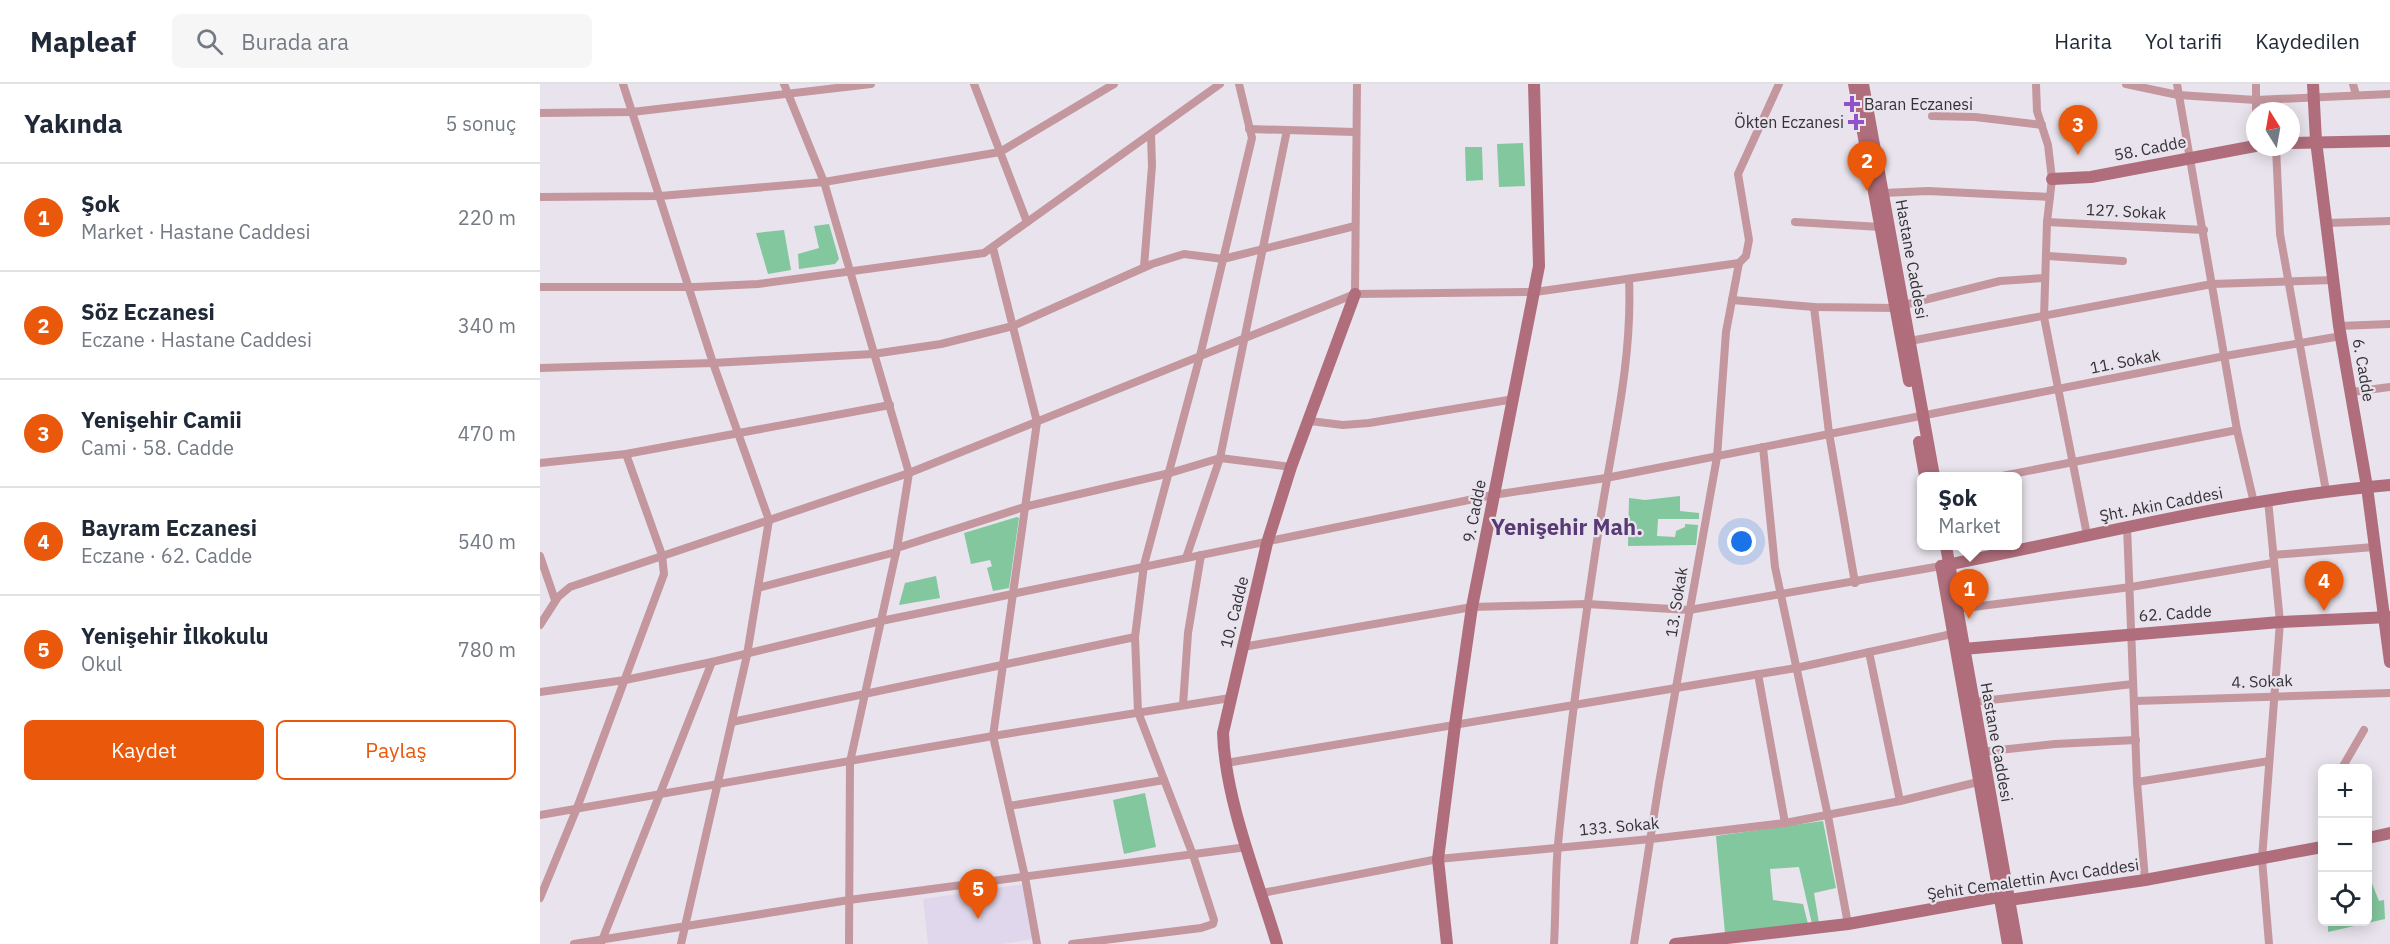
<!DOCTYPE html>
<html lang="tr">
<meta charset="utf-8">
<style>
:root{--surface:#fff;--page:#f6f6f7;--text:#1f2937;--muted:#747a83;--line:#e0e1e3;--accent:#ea580c}
body{margin:0;font-family:"IBM Plex Sans",sans-serif;background:var(--page);color:var(--text)}
.controls{position:absolute;right:18px;bottom:18px;display:grid;overflow:hidden;border-radius:9px;box-shadow:0 3px 15px #0003}
.controls button{width:54px;height:54px;display:grid;place-items:center;padding:0;border:0;border-bottom:2px solid var(--line);background:var(--surface);color:var(--text);font:30px sans-serif}
.compass{position:absolute;left:1706px;top:18px;width:54px;height:54px;border-radius:50%;background:var(--surface);box-shadow:0 3px 15px #0003;rotate:349deg}
.you{position:absolute;left:1202px;top:458px;width:21px;height:21px;margin:-15px;border:4px solid #fff;border-radius:50%;background:#1a73e8;box-shadow:0 0 0 9px #1a73e833}
.badge{display:grid;place-items:center;width:39px;height:39px;border-radius:50%;background:var(--accent);color:#fff;font-size:20px;font-weight:700}
.pin{position:absolute;translate:-50% -50px;filter:drop-shadow(0 2px 3px #0008)}
.pin::after{content:'';position:absolute;top:32px;width:21px;height:18px;background:inherit;clip-path:polygon(0 0,100% 0,50% 100%)}
.popup{position:absolute;left:1377px;top:388px;width:105px;height:78px;box-sizing:border-box;display:grid;place-content:center;border-radius:9px;background:var(--surface);filter:drop-shadow(0 2px 4px #0005);font-size:20px;white-space:nowrap;color:var(--muted)}
.popup b{font-size:22px;color:var(--text)}
.popup::after{content:'';position:absolute;left:50%;top:100%;margin-left:-12px;border:12px solid transparent;border-top-color:var(--surface)}
.list{margin:0;padding:0;list-style:none}
h2{display:flex;justify-content:space-between;align-items:center;height:78px;margin:0;padding:0 24px;font-size:26px}
h2 small{font-size:20px;font-weight:400;color:var(--muted)}
.list li{display:grid;grid-template-columns:39px 1fr auto;gap:18px;align-items:center;box-sizing:border-box;height:108px;padding:0 24px;border-top:2px solid var(--line)}
.list b{display:block;font-size:22px;white-space:nowrap}
.list p{margin:0;font-size:20px;white-space:nowrap;color:var(--muted)}
.list em{font-size:20px;font-style:normal;color:var(--muted)}
.actions{display:flex;gap:12px;padding:18px 24px}
.actions a{flex:1;padding:14px 0;border:2px solid var(--accent);border-radius:9px;text-align:center;font-size:21px;color:var(--accent)}
.actions .main{background:var(--accent);color:#fff}
.icon{flex:none;width:33px;height:33px;fill:none;stroke:currentColor;stroke-width:2;stroke-linecap:round;stroke-linejoin:round}
.map{position:relative;flex:none;width:1850px;height:860px;overflow:hidden}
header{display:flex;align-items:center;gap:36px;box-sizing:border-box;height:84px;padding:0 30px;background:var(--surface);border-bottom:2px solid var(--line)}
header strong{font-size:28px}
nav{display:flex;gap:33px;margin-inline-start:auto;font-size:21px}
.search{width:420px;height:54px;background:var(--page);display:flex;align-items:center;gap:15px;box-sizing:border-box;padding:0 21px;border-radius:9px;color:var(--muted);font-size:22px}
main{display:flex}
aside{flex:1;background:var(--surface)}
.map>svg:first-child{display:block}
.education{fill:#e0d7ec}
.green{fill:#82c79d}
.lines{fill:none;stroke-linecap:round;stroke-linejoin:round}
.street{stroke:#c4969e;stroke-width:8}
.secondary{stroke:#b06e7c;stroke-width:12}
.poi-dot{fill:#9151c7;stroke:#e8e3ec;stroke-width:2}
.labels{text-anchor:middle;dominant-baseline:central;stroke-width:4.5;stroke-linejoin:round;paint-order:stroke}
.poi-label{font-size:16px;fill:#343236;stroke:#e8e3ec;text-anchor:start}
.street-label{font-size:16px;fill:#343236;stroke:#e8e3ec}
.district-label{font-size:22px;font-weight:bold;fill:#593a75;stroke:#e8e3ec}
</style>
<header>
<strong>Mapleaf</strong>
<div class="search"><svg class="icon" aria-label="search" viewBox="0 0 24 24"><circle cx="10" cy="10" r="6"/><path d="M15 15l6 6"/></svg>Burada ara</div>
<nav><a>Harita</a><a>Yol tarifi</a><a>Kaydedilen</a></nav>
</header>
<main>
<aside>
<h2>Yakında<small>5 sonuç</small></h2>
<ul class="list">
<li><span class="badge">1</span><div><b>Şok</b><p>Market · Hastane Caddesi</p></div><em>220 m</em></li>
<li><span class="badge">2</span><div><b>Söz Eczanesi</b><p>Eczane · Hastane Caddesi</p></div><em>340 m</em></li>
<li><span class="badge">3</span><div><b>Yenişehir Camii</b><p>Cami · 58. Cadde</p></div><em>470 m</em></li>
<li><span class="badge">4</span><div><b>Bayram Eczanesi</b><p>Eczane · 62. Cadde</p></div><em>540 m</em></li>
<li><span class="badge">5</span><div><b>Yenişehir İlkokulu</b><p>Okul</p></div><em>780 m</em></li>
</ul>
<div class="actions"><a class="main">Kaydet</a><a>Paylaş</a></div>
</aside>
<div class="map">
<svg width="1850" height="860" viewBox="0 0 1850 860">
<rect width="100%" height="100%" fill="#e8e3ec"/>
<path class="education" d="M485 800 493 855 462 860H388L383 815Z"/>
<g class="green">
<path d="M983 59 985 102 959 103 957 60Z"/>
<path d="M925 63H942L943 96 926 97Z"/>
<path d="M289 140 299 175 295 180 259 185 258 170 279 164 274 142Z"/>
<path d="M244 146 251 186 228 190 216 149Z"/>
<path d="M1140 412V427L1159 429V435H1118L1117 452 1135 453 1136 447 1145 443V440L1158 441 1156 461 1088 462 1089 414 1105 416Z"/>
<path d="M477 433 479 434 469 504 453 507 447 484 452 482 450 476 431 480 424 449Z"/>
<path d="M396 492 400 514 359 521 365 499Z"/>
<path d="M605 709 616 763 584 770 573 716Z"/>
<path d="M1283 737 1296 804 1274 809 1279 839 1272 840 1259 783 1230 785 1233 816 1263 820 1268 840 1185 849 1176 752Z"/>
<path d="M1829 792 1839 817 1844 816 1845 835 1788 848V838H1828Z"/>
</g>
<g class="lines">
<g class="street">
<path d="M83 0 173 279 229 436 207 571 141 860"/>
<path d="M244 0 284 98 369 389 357 464 310 678 309 860"/>
<path d="M434 0 487 138"/>
<path d="M1496 0 1497 27 1508 61 1512 95 1507 138 1504 233 1547 451"/>
<path d="M1586 0 1638 11 1716 16 1850 10"/>
<path d="M1637 0 1697 346 1714 419"/>
<path d="M1716 0V27"/>
<path d="M1813 0 1816 11"/>
<path d="M0 29 92 28 331 0"/>
<path d="M1392 32 1435 33 1502 41"/>
<path d="M709 45 815 48"/>
<path d="M1736 63 1740 150 1786 407"/>
<path d="M1343 109 1388 107 1510 113"/>
<path d="M0 113 120 112 284 98 460 68 574 0"/>
<path d="M1255 138 1341 143"/>
<path d="M1507 138 1664 146"/>
<path d="M1787 139 1850 137"/>
<path d="M453 164 497 338 453 652 485 793 497 860"/>
<path d="M1508 172 1583 177"/>
<path d="M604 183 612 82 611 51"/>
<path d="M0 203H155L218 200 444 169 680 0"/>
<path d="M815 210 817 0"/>
<path d="M1192 216 1274 223 1356 224"/>
<path d="M1364 221 1460 197 1504 194"/>
<path d="M1274 223 1289 349 1315 499"/>
<path d="M1799 242 1850 240"/>
<path d="M1370 257 1672 200 1794 196"/>
<path d="M0 284 173 279 333 270 401 260 473 242 612 180 644 170 683 175 815 142"/>
<path d="M1812 308 1850 303"/>
<path d="M770 337 803 341 829 339 974 315"/>
<path d="M1223 363 1235 483 1288 732 1308 840"/>
<path d="M0 379 86 370 350 321"/>
<path d="M1462 392 1697 346"/>
<path d="M1728 416 1740 538 1722 775 1729 860"/>
<path d="M1587 442 1597 698 1605 796"/>
<path d="M357 464 484 423 630 389 680 374 751 383"/>
<path d="M1733 471 1834 463"/>
<path d="M0 472 15 516"/>
<path d="M646 474 680 374 747 46"/>
<path d="M218 504 356 468"/>
<path d="M1417 525 1591 503 1733 479"/>
<path d="M0 541 18 513 30 503 369 389 815 210 995 208 1199 179 1206 172 1209 156 1198 90 1239 0"/>
<path d="M703 563 932 523 1047 520 1149 526 1401 482"/>
<path d="M1329 568 1360 717"/>
<path d="M1218 590 1245 739"/>
<path d="M0 608 85 596 172 578 341 537 953 411 1066 394 1685 272 1801 252"/>
<path d="M1595 617 1850 609"/>
<path d="M1433 618 1593 600"/>
<path d="M643 621 648 549 661 471"/>
<path d="M192 638 595 553"/>
<path d="M1441 668 1515 660 1596 656"/>
<path d="M686 679 1256 584 1412 550"/>
<path d="M1802 684 1824 646"/>
<path d="M1597 698 1729 677"/>
<path d="M469 722 624 696"/>
<path d="M0 731 453 652 690 614"/>
<path d="M722 809 898 775 1111 755 1245 739 1360 717 1438 698"/>
<path d="M0 814 37 724 124 490 122 471 86 370"/>
<path d="M61 859 172 578"/>
<path d="M34 860 309 816 707 763"/>
<path d="M532 860 661 844 673 840 674 836 653 771 598 628 595 553 604 481 660 272 712 54 699 0"/>
<path d="M1014 860C1016 827 1015 793 1018 760 1028 658 1042 557 1057 457 1069 370 1093 283 1089 195"/>
<path d="M1094 860 1119 699 1177 373 1186 248 1199 179"/>
</g>
<g class="secondary">
<path d="M1314 0 1369 297"/>
<path d="M1323 0 1394 392"/>
<path d="M1773 0 1776 57 1799 242 1827 403 1850 578"/>
<path d="M1751 59 1850 57"/>
<path d="M1512 95 1551 93 1715 62"/>
<path d="M1379 358 1385 392"/>
<path d="M1406 462 1477 860"/>
<path d="M1401 482C1550 453 1698 414 1850 401"/>
<path d="M1402 486 1468 860"/>
<path d="M1423 565 1740 538 1850 533"/>
<path d="M1828 754 1850 749"/>
<path d="M737 860C718 796 685 716 683 649L727 459 751 383 815 210"/>
<path d="M907 860 898 775 915 641 932 523 999 182 994 0"/>
<path d="M1135 860 1308 840 1459 813 1469 816 1605 796 1782 763"/>
</g>
</g>
<g class="poi-dot">
<path d="M1309 11h6v6h6v6h-6v6h-6v-6h-6v-6h6z"/>
<path d="M1313 29h6v6h6v6h-6v6h-6v-6h-6v-6h6z"/>
</g>
<g class="labels">
<g class="poi-label">
<text x="1324" y="20">Baran Eczanesi</text>
<text x="1304" y="38" text-anchor="end">Ökten Eczanesi</text>
</g>
<g class="street-label">
<text transform="translate(1610 64) rotate(-11)">58. Cadde</text>
<text transform="translate(1586 127) rotate(3)">127. Sokak</text>
<text transform="translate(1372 175) rotate(80)">Hastane Caddesi</text>
<text transform="translate(1585 277) rotate(-11)">11. Sokak</text>
<text transform="translate(1824 286) rotate(80)">6. Cadde</text>
<text transform="translate(1621 420) rotate(-11)">Şht. Akin Caddesi</text>
<text transform="translate(934 427) rotate(-79)">9. Cadde</text>
<text transform="translate(1136 518) rotate(-81)">13. Sokak</text>
<text transform="translate(694 528) rotate(-76)">10. Cadde</text>
<text transform="translate(1635 529) rotate(-4)">62. Cadde</text>
<text transform="translate(1722 597) rotate(-2)">4. Sokak</text>
<text transform="translate(1457 658) rotate(80)">Hastane Caddesi</text>
<text transform="translate(1079 742) rotate(-5)">133. Sokak</text>
<text transform="translate(1493 795) rotate(-8)">Şehit Cemalettin Avcı Caddesi</text>
</g>
<g class="district-label">
<text x="1027" y="442">Yenişehir Mah.</text>
</g>
</g>
</svg>
<div class="controls">
<button>+</button>
<button>−</button>
<button><svg class="icon" aria-label="locate" viewBox="0 0 24 24"><circle cx="12" cy="12" r="6"/><path d="M12 2v4M12 18v4M2 12h4M18 12h4"/></svg></button>
</div>
<svg class="compass" viewBox="-18 -18 36 36"><path d="M0-13l5 13h-10z" fill="#e53935"/><path d="M0 13l5-13h-10z" fill="#747a83"/></svg>
<div class="you"></div>
<div class="pin badge" style="left:1429px;top:535px">1</div>
<div class="popup"><b>Şok</b>Market</div>
<div class="pin badge" style="left:1327px;top:107px">2</div>
<div class="pin badge" style="left:1538px;top:71px">3</div>
<div class="pin badge" style="left:1784px;top:527px">4</div>
<div class="pin badge" style="left:438px;top:835px">5</div>
</div>
</main>
